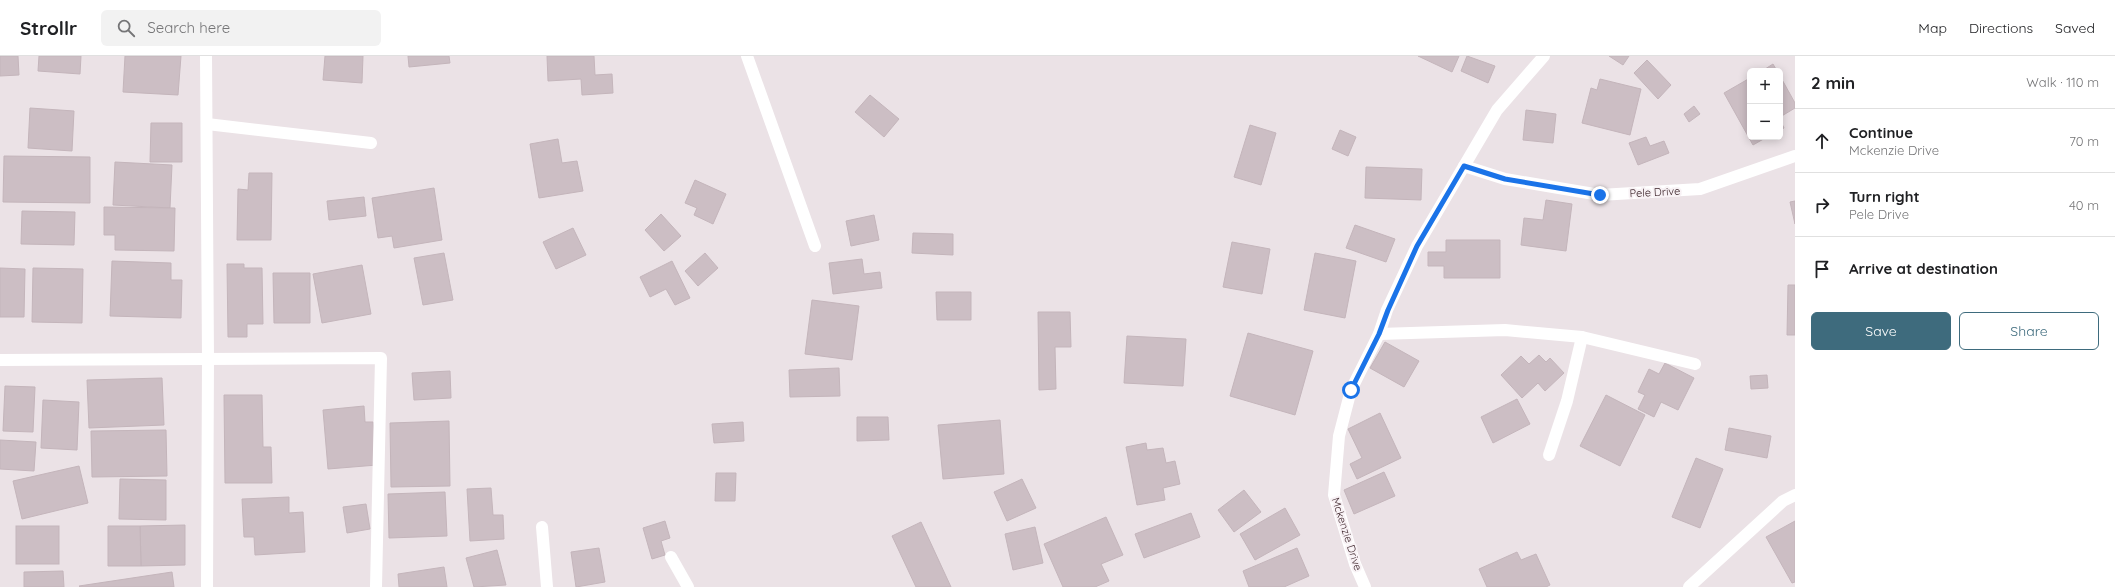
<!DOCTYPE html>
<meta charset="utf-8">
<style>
:root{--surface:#fff;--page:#f2f2f2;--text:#202124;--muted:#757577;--line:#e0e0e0;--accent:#3e6b7d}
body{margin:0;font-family:Quicksand,sans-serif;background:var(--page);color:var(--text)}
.controls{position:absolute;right:12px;top:12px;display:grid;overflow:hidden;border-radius:6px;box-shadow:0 2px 10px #0003}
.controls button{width:36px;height:36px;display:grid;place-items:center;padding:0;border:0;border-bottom:1px solid var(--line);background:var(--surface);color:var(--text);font:20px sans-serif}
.stop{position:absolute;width:12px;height:12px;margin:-9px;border:3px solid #1a73e8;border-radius:50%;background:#fff}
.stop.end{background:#1a73e8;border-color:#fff;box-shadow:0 1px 4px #0008}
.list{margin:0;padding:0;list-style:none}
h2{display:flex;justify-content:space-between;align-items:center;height:52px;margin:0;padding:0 16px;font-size:17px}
h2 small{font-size:13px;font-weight:400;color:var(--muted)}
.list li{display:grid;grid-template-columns:26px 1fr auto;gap:12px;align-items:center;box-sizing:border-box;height:64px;padding:0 16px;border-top:1px solid var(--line)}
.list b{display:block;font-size:15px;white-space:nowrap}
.list p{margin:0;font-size:13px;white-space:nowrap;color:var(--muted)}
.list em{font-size:13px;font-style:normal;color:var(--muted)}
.actions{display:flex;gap:8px;padding:12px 16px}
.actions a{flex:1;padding:9px 0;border:1px solid var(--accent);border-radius:6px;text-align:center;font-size:14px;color:var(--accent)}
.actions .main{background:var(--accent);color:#fff}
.icon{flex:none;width:22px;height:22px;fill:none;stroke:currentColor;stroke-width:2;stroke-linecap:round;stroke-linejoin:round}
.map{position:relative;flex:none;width:1795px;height:531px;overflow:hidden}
header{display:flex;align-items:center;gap:24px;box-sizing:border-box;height:56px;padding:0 20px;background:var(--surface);border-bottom:1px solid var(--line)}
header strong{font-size:19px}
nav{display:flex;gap:22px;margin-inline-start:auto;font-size:14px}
.search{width:280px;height:36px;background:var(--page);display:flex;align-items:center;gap:10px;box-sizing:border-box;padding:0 14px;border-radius:6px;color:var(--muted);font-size:15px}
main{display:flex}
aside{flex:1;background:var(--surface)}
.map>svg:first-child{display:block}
.building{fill:#ccbec4;stroke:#c4b5bb}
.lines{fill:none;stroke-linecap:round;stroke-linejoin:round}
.street{stroke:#fff;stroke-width:12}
.route{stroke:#1a73e8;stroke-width:5}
.labels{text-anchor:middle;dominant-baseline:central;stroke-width:4;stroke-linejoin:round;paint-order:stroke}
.street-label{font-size:11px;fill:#3b2329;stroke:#f8f2f5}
</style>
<header>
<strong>Strollr</strong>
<div class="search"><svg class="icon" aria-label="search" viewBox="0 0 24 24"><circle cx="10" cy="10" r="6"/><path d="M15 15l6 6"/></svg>Search here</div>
<nav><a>Map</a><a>Directions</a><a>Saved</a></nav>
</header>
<main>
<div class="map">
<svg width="1795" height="531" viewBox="0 0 1795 531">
<rect width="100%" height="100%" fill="#ebe2e6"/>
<g class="building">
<path d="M0 0H18L19 19 0 20Z"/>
<path d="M39 0H81L80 18 38 15Z"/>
<path d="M125 0H181L178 39 123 36Z"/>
<path d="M325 0H363L362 27 323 24Z"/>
<path d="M408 0H449L450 7 409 11Z"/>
<path d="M547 0H594L595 19 612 18 613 37 582 39 581 23 548 25Z"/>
<path d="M1418 0H1459L1452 16Z"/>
<path d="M1467 0 1495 10 1488 27 1461 15Z"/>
<path d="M1609 0H1629L1623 9Z"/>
<path d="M1647 4 1671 29 1658 43 1634 17Z"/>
<path d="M1773 8 1777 15H1762Z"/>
<path d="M1780 20 1795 47V52L1780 61Z"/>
<path d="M1750 22V81H1767L1753 89 1724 37Z"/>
<path d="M1600 23 1641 33 1630 79 1582 67 1591 32 1597 34Z"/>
<path d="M870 39 899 63 884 81 855 56Z"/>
<path d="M1694 50 1700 58 1689 66 1684 58Z"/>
<path d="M30 52 74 55 72 95 28 92Z"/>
<path d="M1526 54 1556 58 1553 87 1523 84Z"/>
<path d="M1780 64 1784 72 1780 74Z"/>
<path d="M151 67H182V106H150Z"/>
<path d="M1250 69 1276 77 1261 129 1234 121Z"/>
<path d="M1340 74 1356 81 1348 100 1332 93Z"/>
<path d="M1646 81 1650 90 1664 85 1669 97 1638 109 1629 87Z"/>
<path d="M558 83 562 107 577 105 583 135 539 142 530 88Z"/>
<path d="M4 100 90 101V147L3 146Z"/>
<path d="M115 106 172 109 170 152 113 149Z"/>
<path d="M1366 111 1422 113 1421 144 1365 142Z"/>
<path d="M249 117H272L271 184H237L238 133 248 134Z"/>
<path d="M695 124 726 138 713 168 694 159 697 152 685 147Z"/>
<path d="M434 132 442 184 394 192 392 180 378 182 372 142Z"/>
<path d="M364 141 366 160 329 164 327 145Z"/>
<path d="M1546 144 1572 148 1566 195 1521 189 1524 162 1543 164Z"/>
<path d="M1795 145V168L1790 146Z"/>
<path d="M104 151 175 152 174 195 115 194V179H104Z"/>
<path d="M22 155 75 156 74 189 21 188Z"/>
<path d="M661 158 681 180 664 195 645 174Z"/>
<path d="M874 159 879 184 851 190 846 165Z"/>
<path d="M1355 169 1395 183 1386 206 1346 192Z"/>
<path d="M573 172 586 199 556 213 543 186Z"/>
<path d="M913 177 953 178V199L912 197Z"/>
<path d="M1446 184H1500V222H1444V210H1428V196H1446Z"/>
<path d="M1232 186 1270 193 1262 238 1223 231Z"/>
<path d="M444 197 453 244 423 249 414 202Z"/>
<path d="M705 197 718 212 698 230 685 215Z"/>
<path d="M1315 197 1356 205 1345 262 1304 254Z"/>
<path d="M862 203 864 218 880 216 882 232 833 238 829 207Z"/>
<path d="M112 205 171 207V224H182L181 262 110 260Z"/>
<path d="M672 205 690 242 675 249 666 233 650 241 640 221Z"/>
<path d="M227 208H244V212H262L263 268H247V281H228Z"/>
<path d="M362 209 371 258 322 267 313 218Z"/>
<path d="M0 212 25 213 24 261H0Z"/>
<path d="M33 212 83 213 82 267 32 266Z"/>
<path d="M273 217H310V267H274Z"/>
<path d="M1788 229H1795V279H1787Z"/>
<path d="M936 236H971V264H937Z"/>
<path d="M812 244 859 250 852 304 805 298Z"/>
<path d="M1038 256H1070L1071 291H1055L1056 333 1039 334Z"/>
<path d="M1248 277 1313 295 1295 359 1230 340Z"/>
<path d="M1127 280 1186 283 1183 330 1124 327Z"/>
<path d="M1385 286 1419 305 1404 331 1370 312Z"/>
<path d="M1539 299 1546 306 1550 302 1564 317 1545 335 1538 327 1522 342 1501 319 1521 300 1529 308Z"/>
<path d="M1665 307 1694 322 1678 354 1661 346 1654 361 1638 353 1645 339 1638 336 1649 313 1659 318Z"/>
<path d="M839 312 840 340 790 341 789 314Z"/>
<path d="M450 315 451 342 414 344 412 317Z"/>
<path d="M1767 319 1768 332 1751 333 1750 320Z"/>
<path d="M162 322 164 369 89 372 87 324Z"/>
<path d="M5 330 35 331 33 376 3 375Z"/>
<path d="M224 339H262L263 391H271L272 427H225Z"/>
<path d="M1606 339 1645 359 1620 410 1580 390Z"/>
<path d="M1517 343 1530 368 1493 387 1481 361Z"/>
<path d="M43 344 79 346 77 394 41 392Z"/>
<path d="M364 350 365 366H373L377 409 328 413 323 354Z"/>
<path d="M1380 357 1401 402 1357 423 1350 408 1362 402 1348 373Z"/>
<path d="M857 361H888L889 384 857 385Z"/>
<path d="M1000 364 1004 418 943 423 938 369Z"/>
<path d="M449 365 450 430 391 431 390 367Z"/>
<path d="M743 366 744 385 714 387 712 368Z"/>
<path d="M1729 372 1771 380 1767 402 1725 394Z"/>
<path d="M166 374 167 420 92 421 91 375Z"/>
<path d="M0 384 36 386 34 415 0 413Z"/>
<path d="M1146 387 1147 394 1163 392 1166 407 1175 405 1180 428 1163 432 1165 444 1137 449 1126 391Z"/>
<path d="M1696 402 1723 413 1700 472 1672 461Z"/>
<path d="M79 410 88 447 22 463 13 425Z"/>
<path d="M1384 416 1395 440 1354 458 1344 434Z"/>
<path d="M716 417H736L735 445H715Z"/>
<path d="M120 423 166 424V464L119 463Z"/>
<path d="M1022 423 1036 452 1007 465 994 436Z"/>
<path d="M491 432 493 459H503L504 483 470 485 467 433Z"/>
<path d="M1244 434 1261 456 1234 476 1218 454Z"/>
<path d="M445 436 447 480 389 482 388 438Z"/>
<path d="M289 441V457L303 456 305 496 255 499 254 481H244L242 443Z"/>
<path d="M366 448 370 473 347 477 343 451Z"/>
<path d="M1285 452 1300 479 1255 504 1240 478Z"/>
<path d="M1191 457 1200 481 1144 502 1135 478Z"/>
<path d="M1106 461 1123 499 1101 508 1109 525 1095 531H1063L1044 488Z"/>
<path d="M665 465 670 482 661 485 665 499 652 503 643 472Z"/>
<path d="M1795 465V526L1792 527 1766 481Z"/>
<path d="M921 466 951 531H916L892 480Z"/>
<path d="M185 469V509L141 510 140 470Z"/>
<rect x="16" y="470" width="43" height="38"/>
<path d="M108 470H140L141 510H108Z"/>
<path d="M1035 471 1043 507 1013 514 1005 478Z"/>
<path d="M599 492 605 526 576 531 571 496Z"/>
<path d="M1297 492 1309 520 1284 531H1249L1243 515Z"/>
<path d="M497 494 506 529 474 531 466 502Z"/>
<path d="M1517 496 1521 504 1536 498 1550 529 1546 531H1487L1479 513Z"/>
<path d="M444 511 447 531H399L398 518Z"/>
<path d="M63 515 64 531H24V516Z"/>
<path d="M172 516 174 531H80L79 530Z"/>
</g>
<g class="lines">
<g class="street">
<path d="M206 0 208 303 207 531"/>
<path d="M747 0 815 190"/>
<path d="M207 68 371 87"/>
<path d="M1464 110 1505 123 1600 139 1700 133 1795 100"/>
<path d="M1379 278 1505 274 1582 281 1695 308"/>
<path d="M0 304 381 302 376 531"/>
<path d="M1549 399 1567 345 1582 281"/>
<path d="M542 471 547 531"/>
<path d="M671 501 688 531"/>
<path d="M1365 531 1355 508 1334 439 1339 380 1351 334 1379 278 1387 254 1417 190 1497 54 1544 0"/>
<path d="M1689 531 1783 445 1795 439"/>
</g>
</g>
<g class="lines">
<path class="route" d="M1351 334 1379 278 1388 254 1417 190 1464 110 1505 123 1600 139"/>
</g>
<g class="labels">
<g class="street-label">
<text transform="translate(1655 136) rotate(-3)">Pele Drive</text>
<text transform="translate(1347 478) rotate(72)">Mckenzie Drive</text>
</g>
</g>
</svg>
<div class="controls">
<button>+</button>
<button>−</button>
</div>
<div class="stop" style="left:1351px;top:334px"></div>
<div class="stop end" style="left:1600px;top:139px"></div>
</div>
<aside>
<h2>2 min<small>Walk · 110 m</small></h2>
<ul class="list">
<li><svg class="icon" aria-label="ahead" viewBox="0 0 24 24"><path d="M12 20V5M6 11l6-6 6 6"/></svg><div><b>Continue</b><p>Mckenzie Drive</p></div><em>70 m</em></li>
<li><svg class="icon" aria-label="right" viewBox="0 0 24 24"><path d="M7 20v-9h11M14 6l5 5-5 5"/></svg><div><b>Turn right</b><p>Pele Drive</p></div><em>40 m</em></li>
<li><svg class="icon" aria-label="arrive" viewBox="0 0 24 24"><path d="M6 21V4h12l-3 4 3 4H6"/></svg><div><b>Arrive at destination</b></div></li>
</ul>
<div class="actions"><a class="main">Save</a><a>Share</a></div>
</aside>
</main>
